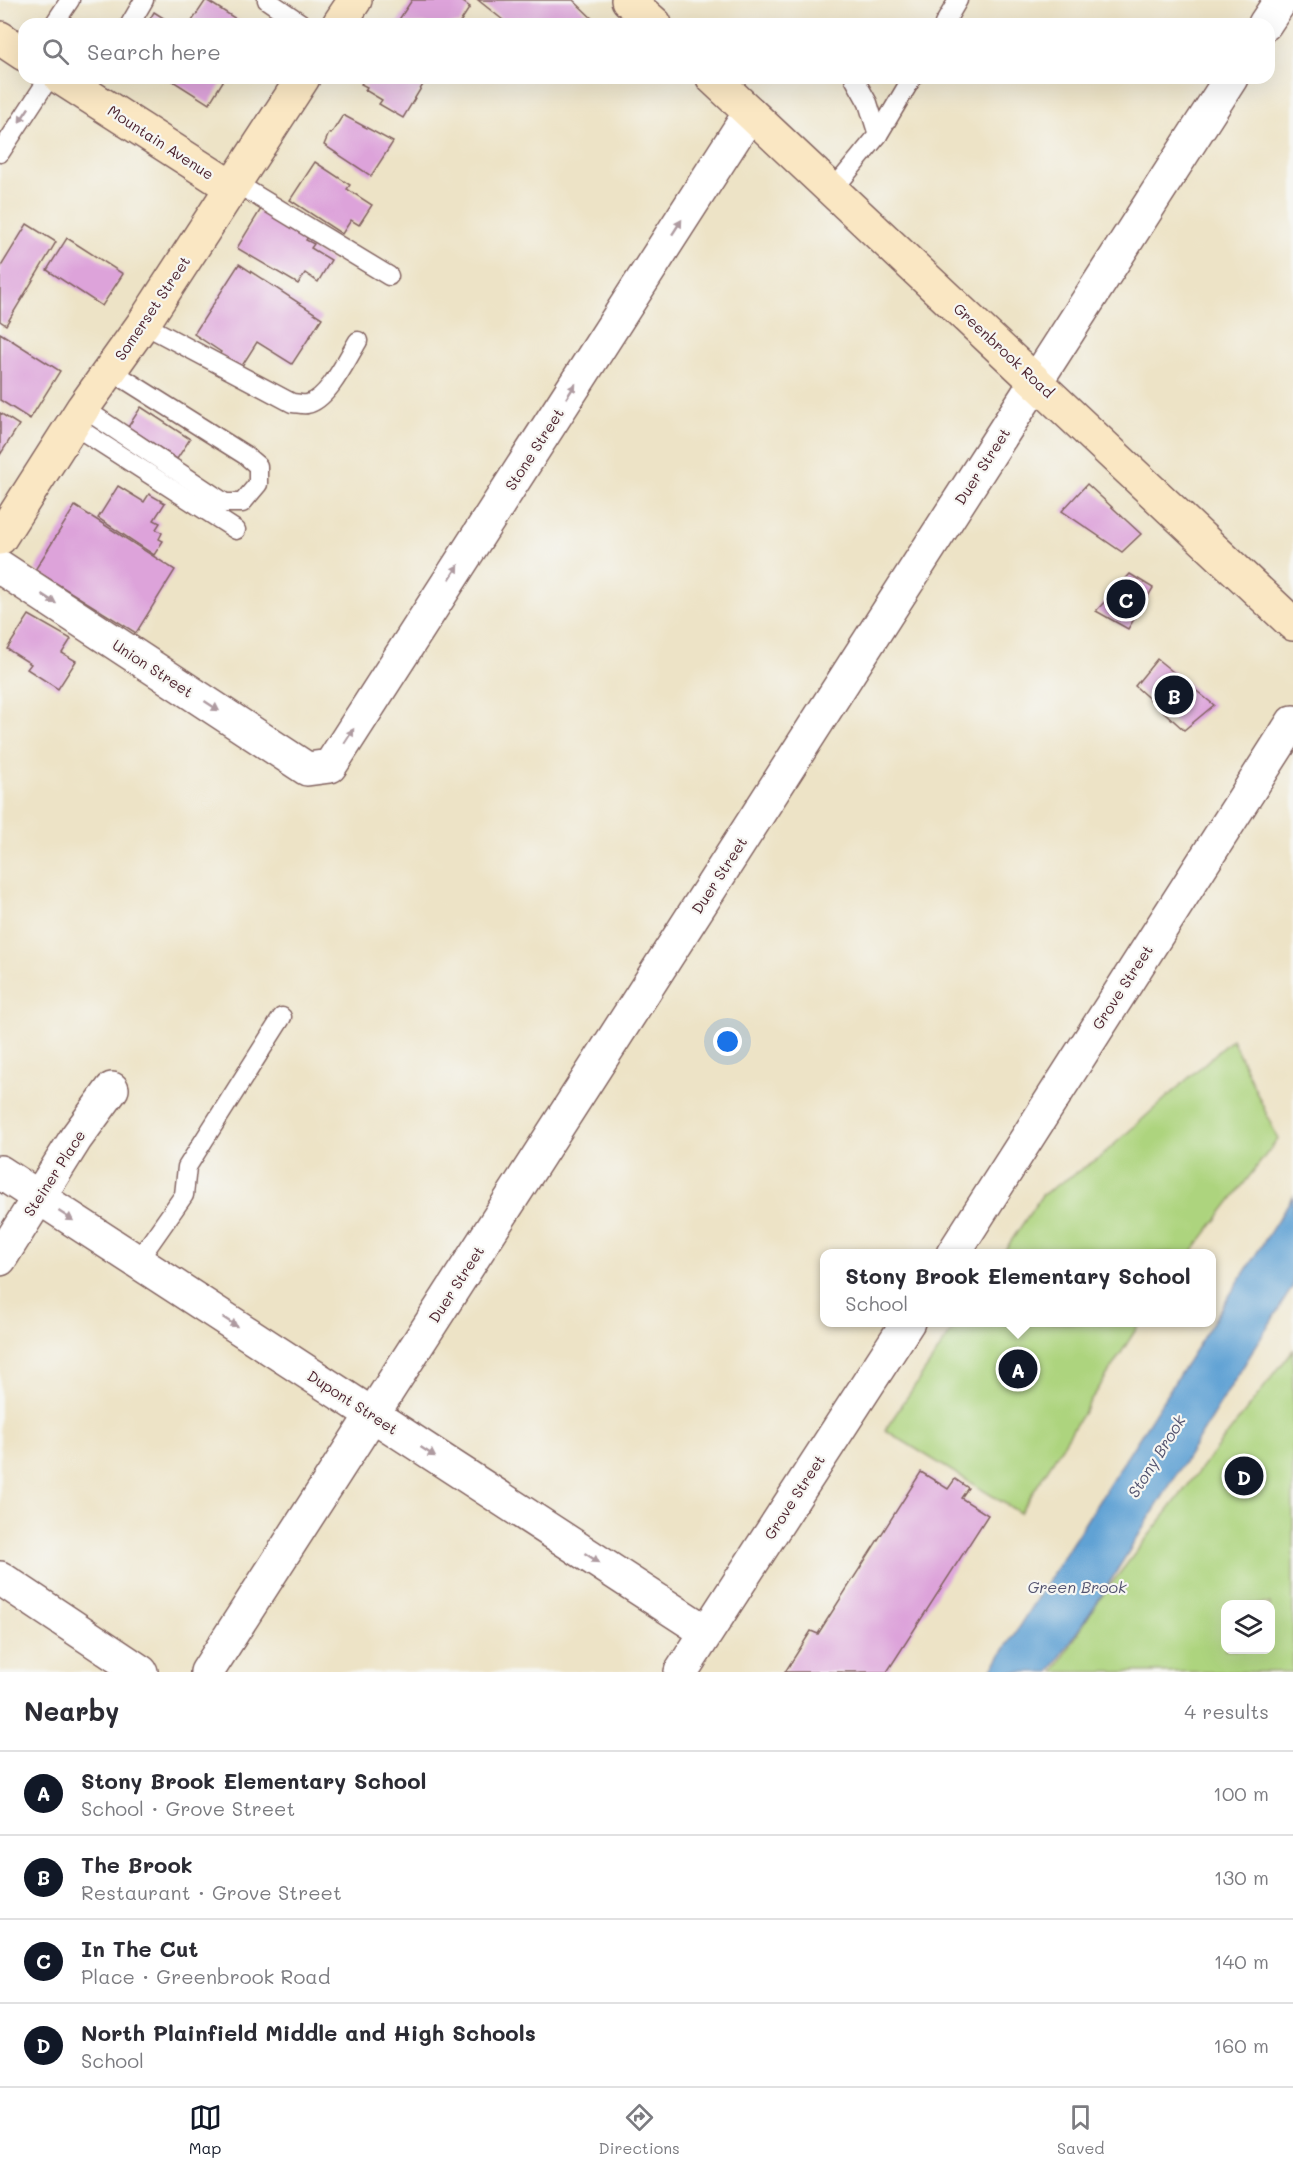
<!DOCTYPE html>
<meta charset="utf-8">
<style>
:root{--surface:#fff;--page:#f2f2f3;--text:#2b2b33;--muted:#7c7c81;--line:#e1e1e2;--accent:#111827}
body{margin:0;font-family:Mali,sans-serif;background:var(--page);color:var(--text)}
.controls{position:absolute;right:18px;bottom:18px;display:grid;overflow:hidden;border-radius:12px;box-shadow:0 6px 24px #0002}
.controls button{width:54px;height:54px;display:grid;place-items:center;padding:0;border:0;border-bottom:2px solid var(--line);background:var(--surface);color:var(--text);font:30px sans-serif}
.you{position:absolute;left:728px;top:1042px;width:21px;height:21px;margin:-15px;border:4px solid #fff;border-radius:50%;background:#1a73e8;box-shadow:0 0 0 9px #1a73e833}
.badge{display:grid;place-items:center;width:39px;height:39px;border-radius:50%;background:var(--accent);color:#fff;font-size:20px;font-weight:700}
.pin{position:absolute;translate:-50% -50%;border:3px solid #fff;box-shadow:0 2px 6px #0006}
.popup{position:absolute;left:820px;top:1249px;width:396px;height:78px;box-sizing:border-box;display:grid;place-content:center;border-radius:12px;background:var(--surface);filter:drop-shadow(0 2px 4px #0005);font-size:20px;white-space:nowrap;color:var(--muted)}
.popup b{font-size:22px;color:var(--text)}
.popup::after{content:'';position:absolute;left:50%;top:100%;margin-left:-12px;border:12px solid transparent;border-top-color:var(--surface)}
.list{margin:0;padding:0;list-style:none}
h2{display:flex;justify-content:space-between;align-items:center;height:78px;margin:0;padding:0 24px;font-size:26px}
h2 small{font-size:20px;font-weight:400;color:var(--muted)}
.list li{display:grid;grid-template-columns:39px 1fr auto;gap:18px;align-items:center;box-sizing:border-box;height:84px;padding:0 24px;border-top:2px solid var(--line)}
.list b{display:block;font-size:22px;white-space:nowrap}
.list p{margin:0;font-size:20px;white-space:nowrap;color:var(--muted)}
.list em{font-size:20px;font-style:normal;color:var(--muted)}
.icon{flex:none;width:33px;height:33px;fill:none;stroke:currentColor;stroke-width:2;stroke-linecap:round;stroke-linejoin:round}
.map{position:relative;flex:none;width:1293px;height:1672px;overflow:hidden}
.search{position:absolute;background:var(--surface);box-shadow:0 6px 24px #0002;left:18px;right:18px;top:18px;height:66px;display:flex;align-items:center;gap:15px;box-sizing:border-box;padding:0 21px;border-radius:18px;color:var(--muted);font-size:22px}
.sheet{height:414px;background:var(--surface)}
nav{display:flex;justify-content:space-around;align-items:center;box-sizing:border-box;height:84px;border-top:2px solid var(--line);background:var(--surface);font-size:16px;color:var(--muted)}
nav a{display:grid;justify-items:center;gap:3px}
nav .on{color:var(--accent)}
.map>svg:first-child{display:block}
.green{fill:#add47e;stroke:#7c7a54;stroke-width:1.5;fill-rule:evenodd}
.water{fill:#61a2d4;stroke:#566080;stroke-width:1.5}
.building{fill:#dda3da}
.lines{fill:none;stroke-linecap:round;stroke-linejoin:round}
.lane-casing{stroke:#836461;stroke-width:21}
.street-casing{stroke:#836461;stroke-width:36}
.secondary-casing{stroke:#836461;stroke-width:36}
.lane{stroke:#fff;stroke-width:18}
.street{stroke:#fff;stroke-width:33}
.secondary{stroke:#fae7c3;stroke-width:33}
.oneway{fill:#ae9aa0}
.labels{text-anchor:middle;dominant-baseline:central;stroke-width:4.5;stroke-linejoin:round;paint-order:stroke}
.street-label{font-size:15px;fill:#4a1f2b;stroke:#f6f6f2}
.water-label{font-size:16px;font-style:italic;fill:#53536f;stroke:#f6f6f2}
</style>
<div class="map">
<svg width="1293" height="1672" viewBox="0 0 1293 1672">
<rect width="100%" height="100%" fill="#f6f6f2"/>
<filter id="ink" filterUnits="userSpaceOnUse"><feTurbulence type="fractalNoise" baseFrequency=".0167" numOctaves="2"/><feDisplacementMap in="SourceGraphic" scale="12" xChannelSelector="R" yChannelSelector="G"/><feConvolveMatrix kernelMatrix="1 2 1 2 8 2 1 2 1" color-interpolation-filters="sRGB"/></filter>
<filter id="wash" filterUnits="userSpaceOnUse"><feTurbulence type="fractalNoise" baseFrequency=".008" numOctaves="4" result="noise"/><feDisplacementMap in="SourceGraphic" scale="24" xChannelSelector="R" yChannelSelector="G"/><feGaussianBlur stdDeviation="1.35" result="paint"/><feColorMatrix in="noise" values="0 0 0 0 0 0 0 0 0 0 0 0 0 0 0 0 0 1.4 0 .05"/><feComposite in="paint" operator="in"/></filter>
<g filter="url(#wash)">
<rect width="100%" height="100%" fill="#ede3c6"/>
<g class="green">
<path d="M1232 1039 1278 1139 1191 1253H1003L1042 1195 1099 1158Z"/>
<path d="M957 1323H1140L1020 1513 885 1430Z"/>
<path d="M1293 1350V1672H1054L1098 1601ZM1270 1604V1650H1226V1604Z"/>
</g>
<path class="water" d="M1293 1196V1286L1098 1601 1050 1672H990Z"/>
<g id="blocks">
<g class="building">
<path d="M206 0 244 24H190Z"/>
<path d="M412 0H460L470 7 459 24H396Z"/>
<path d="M478 0H573L598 24H508Z"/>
<path d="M154 12 173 24H147Z"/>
<path d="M168 78H225L209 104Z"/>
<path d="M365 78H427L403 118 379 104 382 100 365 90 367 87 361 84Z"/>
<path d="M343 115 393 142 371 176 324 145 329 133 331 134Z"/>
<path d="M315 162 350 185 347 189 372 205 359 225 351 220 342 234 290 200Z"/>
<path d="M264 204 311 233 306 240 314 244 311 248 331 260 318 282 305 273 298 284 237 248Z"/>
<path d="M27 224 56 242 6 325 0 321V268Z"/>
<path d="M67 238 123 274 102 306 47 270Z"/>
<path d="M239 264 322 318 292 364 257 342 240 369 219 355 221 352 194 334Z"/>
<path d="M0 333 60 371 30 419 0 400Z"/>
<path d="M141 407 190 439 177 459 128 427Z"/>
<path d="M0 413 19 425 0 455Z"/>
<path d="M1087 484 1141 534 1122 552 1062 511Z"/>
<path d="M118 486 144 502 149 494 165 503 154 520 160 523 156 529 162 533 159 539 163 541 154 555 98 518Z"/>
<path d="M75 506 175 570 136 633 35 570Z"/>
<path d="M1130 574 1153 588 1128 629 1096 611Z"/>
<path d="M29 615 71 639 62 653 76 661 58 689 27 669 31 664 7 649Z"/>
<path d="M1157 659 1214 705 1184 730 1135 686Z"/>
<path d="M921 1472 948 1489 955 1479 968 1488 961 1498 988 1515 887 1672H785L811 1631 818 1634Z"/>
</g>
</g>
</g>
<g filter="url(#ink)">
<use href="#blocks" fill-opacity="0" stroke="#836461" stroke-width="1.5"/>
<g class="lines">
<defs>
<g id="lane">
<path d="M267 0 302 24"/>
<path d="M54 24 70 0"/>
<path d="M130 24 144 0"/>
<path d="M944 24 958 0"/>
<path d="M854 78 868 103 878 135"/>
<path d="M0 153 49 78"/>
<path d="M234 182 389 276"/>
<path d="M833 190 878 135 912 78"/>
<path d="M143 324 292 403C297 403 303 405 307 404 328 400 347 359 358 341"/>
<path d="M83 408 225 503H242L258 484V466L245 455 110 370"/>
<path d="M73 425 236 530"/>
<path d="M137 1262 184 1195 187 1167 282 1017"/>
</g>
<g id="street">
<path d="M1265 24 1281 0"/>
<path d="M0 567 307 769 330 766 750 113"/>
<path d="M0 1172 706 1632"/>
<path d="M953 1254 1293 722"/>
<path d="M0 1259 76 1138 112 1089"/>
<path d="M0 1578 141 1672"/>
<path d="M207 1672 1231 78"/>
<path d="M681 1672 908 1322"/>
</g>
<g id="secondary">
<path d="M628 0 655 24"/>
<path d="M339 24 355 0"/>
<path d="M0 38 24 54"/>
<path d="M61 78 231 187"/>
<path d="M713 78 1293 624"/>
<path d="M0 538 83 408 143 324 303 78"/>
</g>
</defs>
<use href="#lane" class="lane-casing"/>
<use href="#street" class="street-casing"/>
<use href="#secondary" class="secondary-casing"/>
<use href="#lane" class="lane"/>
<use href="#street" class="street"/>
<use href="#secondary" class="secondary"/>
</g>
<defs><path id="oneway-solid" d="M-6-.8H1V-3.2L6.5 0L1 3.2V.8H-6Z" transform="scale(1.5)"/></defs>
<g class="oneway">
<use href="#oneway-solid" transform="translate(24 115) rotate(124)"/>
<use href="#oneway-solid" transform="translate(677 227) rotate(-57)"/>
<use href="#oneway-solid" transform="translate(571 391) rotate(-57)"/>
<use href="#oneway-solid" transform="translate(454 572) rotate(-57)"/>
<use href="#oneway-solid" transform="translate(49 599) rotate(33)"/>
<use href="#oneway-solid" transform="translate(212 706) rotate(33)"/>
<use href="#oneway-solid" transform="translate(349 736) rotate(-57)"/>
<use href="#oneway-solid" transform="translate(66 1216) rotate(33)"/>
<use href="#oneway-solid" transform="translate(230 1322) rotate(33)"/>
<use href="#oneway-solid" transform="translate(428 1452) rotate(33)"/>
<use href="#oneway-solid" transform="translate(592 1558) rotate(33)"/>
</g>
</g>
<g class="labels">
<g class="street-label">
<text transform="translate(161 142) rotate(33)">Mountain Avenue</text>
<text transform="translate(152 308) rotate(-56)">Somerset Street</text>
<text transform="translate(1004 350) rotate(43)">Greenbrook Road</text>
<text transform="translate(534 449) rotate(-57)">Stone Street</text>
<text transform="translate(982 466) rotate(-57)">Duer Street</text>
<text transform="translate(153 668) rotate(33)">Union Street</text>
<text transform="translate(719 875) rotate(-57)">Duer Street</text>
<text transform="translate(1122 987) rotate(-57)">Grove Street</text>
<text transform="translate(54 1173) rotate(-57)">Steiner Place</text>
<text transform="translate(456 1284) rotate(-57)">Duer Street</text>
<text transform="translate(353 1402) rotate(33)">Dupont Street</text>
<text transform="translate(794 1497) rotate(-57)">Grove Street</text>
</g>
<g class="water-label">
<text transform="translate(1156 1456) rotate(-58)">Stony Brook</text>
<text x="1077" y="1586">Green Brook</text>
</g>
</g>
</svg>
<div class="controls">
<button><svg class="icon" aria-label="layers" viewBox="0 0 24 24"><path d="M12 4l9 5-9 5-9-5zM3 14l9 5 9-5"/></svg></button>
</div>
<div class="you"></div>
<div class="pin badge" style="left:1018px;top:1369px">A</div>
<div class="popup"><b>Stony Brook Elementary School</b>School</div>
<div class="pin badge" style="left:1174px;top:695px">B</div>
<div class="pin badge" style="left:1126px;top:599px">C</div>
<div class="pin badge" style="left:1244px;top:1476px">D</div>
<div class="search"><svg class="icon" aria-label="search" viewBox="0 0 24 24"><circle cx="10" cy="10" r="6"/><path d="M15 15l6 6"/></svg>Search here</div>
</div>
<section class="sheet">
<h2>Nearby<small>4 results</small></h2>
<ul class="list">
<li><span class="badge">A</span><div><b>Stony Brook Elementary School</b><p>School · Grove Street</p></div><em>100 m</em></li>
<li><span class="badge">B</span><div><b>The Brook</b><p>Restaurant · Grove Street</p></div><em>130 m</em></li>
<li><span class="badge">C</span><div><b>In The Cut</b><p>Place · Greenbrook Road</p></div><em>140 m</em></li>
<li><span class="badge">D</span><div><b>North Plainfield Middle and High Schools</b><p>School</p></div><em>160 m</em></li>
</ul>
</section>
<nav>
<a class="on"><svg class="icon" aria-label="map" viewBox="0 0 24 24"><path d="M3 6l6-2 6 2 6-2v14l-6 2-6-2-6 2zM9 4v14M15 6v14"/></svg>Map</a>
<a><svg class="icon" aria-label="directions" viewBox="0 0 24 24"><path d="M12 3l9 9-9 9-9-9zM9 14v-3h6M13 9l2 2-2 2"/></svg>Directions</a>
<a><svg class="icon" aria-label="saved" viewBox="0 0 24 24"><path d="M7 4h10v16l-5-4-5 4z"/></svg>Saved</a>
</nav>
